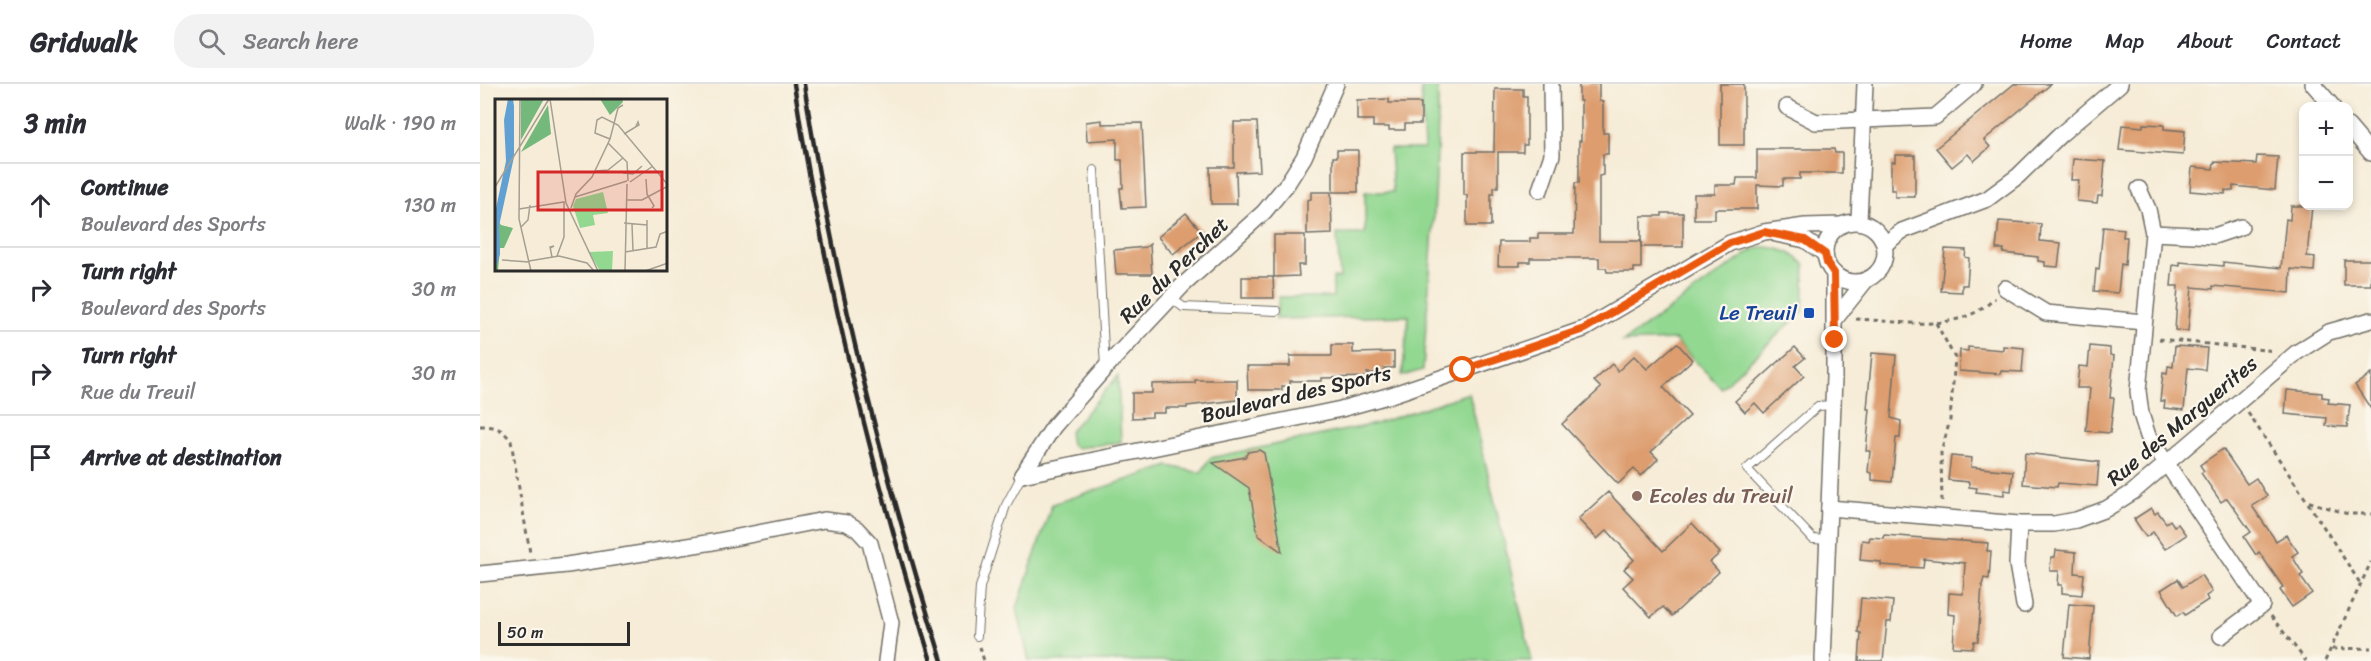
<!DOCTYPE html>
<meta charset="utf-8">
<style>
:root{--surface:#fff;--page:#f2f2f3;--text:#2b2b33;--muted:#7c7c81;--line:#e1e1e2}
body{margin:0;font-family:Sriracha,sans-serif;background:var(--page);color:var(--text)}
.controls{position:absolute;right:18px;top:18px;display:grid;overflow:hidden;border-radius:12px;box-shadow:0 3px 9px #0003}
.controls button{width:54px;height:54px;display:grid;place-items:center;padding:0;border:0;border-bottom:2px solid var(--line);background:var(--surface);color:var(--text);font:30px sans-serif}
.scale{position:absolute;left:18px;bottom:15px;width:132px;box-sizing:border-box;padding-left:6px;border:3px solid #2b2b2b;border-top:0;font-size:16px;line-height:21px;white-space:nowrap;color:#2b2b2b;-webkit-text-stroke:4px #fbf7ec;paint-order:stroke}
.stop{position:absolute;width:18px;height:18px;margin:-14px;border:4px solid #ea580c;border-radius:50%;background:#fff}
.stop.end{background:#ea580c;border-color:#fff;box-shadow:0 2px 6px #0008}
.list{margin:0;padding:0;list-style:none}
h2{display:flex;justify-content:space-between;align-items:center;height:78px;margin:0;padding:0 24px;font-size:26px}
h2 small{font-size:20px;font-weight:400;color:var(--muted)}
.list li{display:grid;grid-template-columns:39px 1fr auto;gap:18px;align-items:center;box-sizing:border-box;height:84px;padding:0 24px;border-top:2px solid var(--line)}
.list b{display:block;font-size:22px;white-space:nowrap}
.list p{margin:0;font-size:20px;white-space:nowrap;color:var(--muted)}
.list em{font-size:20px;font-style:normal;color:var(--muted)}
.icon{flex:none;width:33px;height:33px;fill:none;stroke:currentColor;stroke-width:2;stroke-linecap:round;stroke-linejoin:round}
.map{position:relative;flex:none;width:1891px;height:577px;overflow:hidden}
header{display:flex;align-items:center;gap:36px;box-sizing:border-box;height:84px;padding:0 30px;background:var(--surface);border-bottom:2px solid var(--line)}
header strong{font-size:28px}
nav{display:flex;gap:33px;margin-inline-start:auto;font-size:21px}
.search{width:420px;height:54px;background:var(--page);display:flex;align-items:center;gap:15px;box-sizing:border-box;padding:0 21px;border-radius:24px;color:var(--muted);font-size:22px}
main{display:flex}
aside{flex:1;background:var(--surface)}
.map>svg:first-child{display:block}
.green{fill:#92d891;stroke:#5e825e;stroke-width:1.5}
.building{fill:#dd9d6e}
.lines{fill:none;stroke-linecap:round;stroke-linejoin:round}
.lane-casing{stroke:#726f67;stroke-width:10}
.street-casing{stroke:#726f67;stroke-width:18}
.path{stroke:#726f67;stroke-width:3;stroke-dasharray:4.5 4.5;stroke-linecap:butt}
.lane{stroke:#fff;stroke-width:8}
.street{stroke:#fff;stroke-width:15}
.rail{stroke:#2b2b2b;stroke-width:4.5}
.route{stroke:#ea580c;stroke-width:8}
.transit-dot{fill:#1a4fb4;stroke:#fbf7ec;stroke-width:2}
.education-dot{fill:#8d6e63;stroke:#fbf7ec;stroke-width:2}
.labels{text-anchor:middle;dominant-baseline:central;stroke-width:4.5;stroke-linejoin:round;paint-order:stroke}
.street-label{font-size:21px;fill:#2b2b2b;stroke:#fbf7ec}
.transit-label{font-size:21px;fill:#164399;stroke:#fbf7ec;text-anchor:end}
.education-label{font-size:21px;fill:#785e54;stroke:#fbf7ec;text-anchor:start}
.inset-road{fill:none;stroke:#a59f92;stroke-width:1.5}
.view{fill:#d62828;fill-opacity:0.15;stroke:#d62828;stroke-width:3}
.inset-edge{fill:none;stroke:#2b2b2b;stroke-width:3}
</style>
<header>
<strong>Gridwalk</strong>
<div class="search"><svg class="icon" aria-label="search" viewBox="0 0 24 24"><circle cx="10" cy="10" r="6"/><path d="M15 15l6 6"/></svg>Search here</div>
<nav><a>Home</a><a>Map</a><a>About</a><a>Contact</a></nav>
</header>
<main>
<aside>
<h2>3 min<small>Walk · 190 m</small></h2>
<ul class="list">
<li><svg class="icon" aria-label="ahead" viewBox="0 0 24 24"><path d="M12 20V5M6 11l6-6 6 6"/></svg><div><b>Continue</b><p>Boulevard des Sports</p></div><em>130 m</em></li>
<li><svg class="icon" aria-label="right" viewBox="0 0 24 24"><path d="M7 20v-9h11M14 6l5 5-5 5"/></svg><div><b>Turn right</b><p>Boulevard des Sports</p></div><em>30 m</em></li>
<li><svg class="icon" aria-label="right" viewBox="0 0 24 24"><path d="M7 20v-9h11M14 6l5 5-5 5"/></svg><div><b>Turn right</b><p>Rue du Treuil</p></div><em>30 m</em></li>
<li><svg class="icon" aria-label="arrive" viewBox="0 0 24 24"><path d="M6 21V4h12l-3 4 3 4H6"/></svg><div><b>Arrive at destination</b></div></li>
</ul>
</aside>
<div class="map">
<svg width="1891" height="577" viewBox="0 0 1891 577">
<rect width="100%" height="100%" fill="#fbf7ec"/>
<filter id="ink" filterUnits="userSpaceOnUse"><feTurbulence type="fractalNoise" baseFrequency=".0167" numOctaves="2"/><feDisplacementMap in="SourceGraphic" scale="12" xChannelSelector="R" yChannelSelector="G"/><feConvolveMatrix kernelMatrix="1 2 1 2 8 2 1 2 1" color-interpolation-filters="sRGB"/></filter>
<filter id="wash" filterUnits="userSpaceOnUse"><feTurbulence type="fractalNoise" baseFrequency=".008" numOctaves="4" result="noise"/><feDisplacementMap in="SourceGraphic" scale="24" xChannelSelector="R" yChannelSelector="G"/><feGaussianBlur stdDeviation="1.35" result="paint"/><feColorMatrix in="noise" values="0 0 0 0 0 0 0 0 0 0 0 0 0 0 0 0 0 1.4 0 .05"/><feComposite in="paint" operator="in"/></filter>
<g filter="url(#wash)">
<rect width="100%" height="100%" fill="#f6ecd7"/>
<g class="green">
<path d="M941 0H958C959 95 949 191 943 286L922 292 929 232 796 235 799 213H853V194H860L857 150H885V108H913L910 65H944Z"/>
<path d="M1283 163C1301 164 1312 168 1325 181L1323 227 1241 304 1195 256 1143 258 1271 167Z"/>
<path d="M638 292 641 358 596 364 591 361 589 348Z"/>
<path d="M989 309 1052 577H549L537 524 572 420 689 382 721 389 730 374 895 340Z"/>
</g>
<g id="blocks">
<g class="building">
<path d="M1099 0H1119V17L1123 18V49H1128V70H1123V91L1119 92V157H1161V184H1154V188H1127L1126 184H1119V174H1050V178H1040V182H1018L1019 158H1050V154H1058V150H1094L1095 99H1099V57H1101V17H1099Z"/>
<rect x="1240" y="0" width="24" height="61"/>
<path d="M1534 0H1571L1504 56 1510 63 1494 77 1488 70 1472 83 1456 64Z"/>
<path d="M1015 5H1043V12H1047V61H1043V68H1018V103H1014V110H1011V142H987V111H984V68H1014Z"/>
<path d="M909 15V19H941V40H925V46H909V43H893V36H877V16Z"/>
<path d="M622 36V40L662 39 666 123 642 124 640 104H643L642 76H637V55L607 57 606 38Z"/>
<path d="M754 38H777L780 87 756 88 757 120H731L730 83H754Z"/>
<path d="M1663 40 1684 41V45L1705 47 1703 71 1639 66 1642 41 1663 43Z"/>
<path d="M1277 65H1354L1355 69H1362V89H1320V95H1303V102L1277 101V125H1235V135H1214V110H1235V101H1256L1257 94H1277Z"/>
<path d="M857 66H878V108H853V73H857Z"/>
<path d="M1415 71H1435V113H1415V106H1411V78H1415Z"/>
<path d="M1777 72 1798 73 1795 106 1753 102V107L1745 106V110L1710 107 1712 83 1733 85 1734 78 1776 80Z"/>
<path d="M1593 75 1625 77 1622 112H1618L1617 119 1597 117 1599 96H1591Z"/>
<path d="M831 108H851L852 150 827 151V116L831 115Z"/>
<path d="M1811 122H1832L1827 172 1835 173 1834 187 1811 185 1810 209 1733 202V205L1712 203 1708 247 1695 246 1698 202H1691L1693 181 1700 182V178L1743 182V178L1801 184 1806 135 1810 136Z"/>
<path d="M706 129 722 148 693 170 678 153Z"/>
<path d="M1182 129H1203V163H1161V132H1182Z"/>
<path d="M1519 137 1561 140 1560 157 1581 159 1578 183 1565 182V178L1558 177V173L1523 169 1524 165H1516Z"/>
<path d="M1623 143 1644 145 1643 153H1647L1645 181 1641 180 1638 209 1614 207 1616 185 1619 186Z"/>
<path d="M794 151H825V181H818L819 192 794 193Z"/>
<path d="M670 160 672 190H636L634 166 666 163Z"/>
<path d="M1465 165 1486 166 1485 173 1489 174 1487 201H1482V208L1461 207Z"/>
<rect x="1864" y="176" width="27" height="25"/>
<path d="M762 193H793L794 214H762Z"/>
<path d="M1197 259 1212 276 1183 303 1210 332 1171 368 1178 375 1161 392 1154 385 1138 400 1082 340 1121 304 1114 297 1132 280 1138 287 1154 272 1167 285Z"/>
<path d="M852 261H873V269L914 268V284H904V289H887V293L842 294V297H810V302H802V306H768L767 282H810V272H852Z"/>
<path d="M1523 262 1544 264 1542 288 1521 287V290L1479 287 1480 266 1488 267V263L1523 266Z"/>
<path d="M1610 262 1630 264V271L1634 272 1630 314H1634L1630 349 1606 347 1610 304H1597L1599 282 1608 283Z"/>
<path d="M1695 262 1727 264 1725 286 1708 284 1704 326 1684 324 1685 317H1680L1683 289 1687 290 1688 282 1693 283Z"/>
<path d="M1315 263 1325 274 1315 282 1324 292 1284 329 1275 319 1265 328 1255 317Z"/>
<path d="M1392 269 1416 271 1411 334 1421 337 1420 354H1416L1412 398 1392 396V389L1388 388 1390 367H1386L1390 325H1387Z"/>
<path d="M1891 290V325L1875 301Z"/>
<path d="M715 296H757V316L707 322V324H685V329H672V333L652 334V309H672V300L715 299Z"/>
<path d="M1807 306 1842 309V313L1849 314 1848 319 1870 321 1867 343 1846 342 1847 334 1805 330Z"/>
<path d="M1743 365 1767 400 1776 394 1787 412 1772 422 1796 457 1806 451 1818 468 1812 472 1823 490 1820 492 1832 509 1812 523 1800 506 1803 503 1779 468 1776 471 1764 453 1771 448 1747 414 1741 418 1721 389 1724 387 1720 381Z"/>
<path d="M779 366 784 369 802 468 778 451 769 404 733 379 765 373 768 368Z"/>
<path d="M1545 369 1619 378 1617 402 1578 399 1577 403 1543 400Z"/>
<path d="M1471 372 1492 374 1491 383 1533 387 1531 407 1524 406V411L1496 408 1497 404 1489 403V398L1468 396Z"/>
<path d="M1128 408 1183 467 1212 439 1240 469 1230 478 1239 488 1192 532 1183 523 1171 533 1143 503 1153 494 1144 485 1154 476 1127 446 1117 455 1098 435Z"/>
<path d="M1671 424 1675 430 1678 428 1686 439 1690 436 1694 442 1698 440 1706 451 1685 465 1673 448 1666 453 1654 435Z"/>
<path d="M1404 451 1508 459 1507 467H1511L1509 495 1504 494 1502 501 1498 557H1494L1493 564 1473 563 1475 531 1468 530 1469 509 1483 510 1485 479 1444 475 1443 484 1401 481V478L1380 476 1382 456 1389 457 1390 453 1403 454Z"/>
<path d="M1576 466 1596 468 1595 489 1604 490 1602 511 1582 509V501H1578L1579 487H1570L1571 473H1575Z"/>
<path d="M1721 491 1732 508 1726 512 1728 516 1705 531 1703 528 1697 532 1681 506 1698 495 1703 503Z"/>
<path d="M1381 514 1413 517 1411 538H1407L1403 577H1379L1381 549 1378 548Z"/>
<path d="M1589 520 1613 522 1609 575 1584 573Z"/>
</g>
</g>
</g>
<g filter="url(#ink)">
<use href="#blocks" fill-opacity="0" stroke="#726f67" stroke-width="1.5"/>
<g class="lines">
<defs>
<g id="lane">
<path d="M614 86 625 283"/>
<path d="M691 214 703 223 797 227"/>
<path d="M1348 456 1333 455 1267 385 1338 322 1353 321"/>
<path d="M497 552 500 503 526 421 542 391"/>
</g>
<g id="street">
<path d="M1833 0 1852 22"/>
<path d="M1307 23 1336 38 1455 33 1494 0"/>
<path d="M1868 42 1891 69"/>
<path d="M1659 105 1668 125 1673 149 1658 307 1661 330 1668 352 1782 521 1741 552"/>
<path d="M1060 106 1072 71 1071 0"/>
<path d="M1379 137 1385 0"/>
<circle cx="1375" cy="168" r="30"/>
<path d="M1673 149 1734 152 1761 143"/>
<path d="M1296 150 1325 156 1345 170"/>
<path d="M1405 160 1422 147 1507 115 1538 92 1580 51 1640 0"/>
<path d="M1525 204 1566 229 1664 238"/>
<path d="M1356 234 1386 196"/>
<path d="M542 391 861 325 911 311 1104 245 1250 159 1284 148 1325 142 1362 141"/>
<path d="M542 391 574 342 625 284 702 202 784 128 807 100 824 73 856 0"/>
<path d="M1349 424 1539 440H1574L1596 436 1626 425 1653 408 1816 269 1849 248 1891 236"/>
<path d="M1539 440 1537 480 1544 521"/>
<path d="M0 490 87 481 233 458 344 436 367 439 377 445 390 459 411 539 406 577"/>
<path d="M1343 577 1354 294V189"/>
</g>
</defs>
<use href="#lane" class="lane-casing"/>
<use href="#street" class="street-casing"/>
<g class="path">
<path d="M1376 235C1422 237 1478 251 1515 214"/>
<path d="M1456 239 1475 274 1470 336 1461 369 1462 419"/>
<path d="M1679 255 1795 267"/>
<path d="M1768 329 1827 417 1868 430H1891"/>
<path d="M0 342C15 342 22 344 31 357L50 469"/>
<path d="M1828 419 1880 499"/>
<path d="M1791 532 1826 577"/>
<path d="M500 563 504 577"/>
<path d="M1852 565 1891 564"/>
<path d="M1845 577 1891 478"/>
</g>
<use href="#lane" class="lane"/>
<use href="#street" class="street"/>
<g class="rail">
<path d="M314 0C344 196 393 388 451 577"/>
<path d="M324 0C354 196 403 388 462 577"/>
</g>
</g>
</g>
<g class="lines" filter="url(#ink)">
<path class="route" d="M983 286 1104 245 1250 159 1284 148 1325 156 1345 170 1347 179 1354 189 1355 256"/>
</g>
<rect class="transit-dot" x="1323" y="223" width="12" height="12" rx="3"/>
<circle class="education-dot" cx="1157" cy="412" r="6"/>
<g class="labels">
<g class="street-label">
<text transform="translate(694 186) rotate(-44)">Rue du Perchet</text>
<text transform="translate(816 310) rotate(-13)">Boulevard des Sports</text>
<text transform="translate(1702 337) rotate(-40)">Rue des Marguerites</text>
</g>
<g class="transit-label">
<text x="1317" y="229">Le Treuil</text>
</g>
<g class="education-label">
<text x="1169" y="412">Ecoles du Treuil</text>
</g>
</g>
<g transform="translate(15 15)">
<rect width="172" height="172" fill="#f6ecd7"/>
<path d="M108 93 113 114 98 116 100 126 85 129 78 107 81 100ZM118 152 117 172H105L94 153Z" fill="#92d891"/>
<path d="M26 0H49L26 41ZM105 0H127L128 3 115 16ZM53 6 56 35 26 53ZM0 117 6 126 18 129 9 149H5L3 172H0Z" fill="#75b87b"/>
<path d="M13 0H18L19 7V58L4 127 5 155 0 172V114L11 62 9 21Z" fill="#60a0d3"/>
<path class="inset-road" d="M25 0 24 120 36 172M55 0 71 104 103 172M129 35 144 26 143 23 141 27M115 40 100 34 102 21 107 18 123 26 173 86M113 44 132 63 133 82M100 72 113 71 128 59M128 74 138 75 147 67M151 80 152 95 159 107 157 109M135 83 158 67M0 88 54 0M80 98 132 82M131 101H147L173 87M76 109 81 95 97 78 115 40 123 9 128 6M24 110 69 103V138L62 157M152 121V149M129 124 152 126M137 125 138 152M26 128 33 121 35 106M55 149 59 147 55 148 57 158M130 153 161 148 165 135 173 132M7 161 34 163M34 162 64 157 92 164 99 172M130 172 132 85M150 172 173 164"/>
<path class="view" d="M43 73H167V111H43Z"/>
<rect width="172" height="172" class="inset-edge"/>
</g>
</svg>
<div class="controls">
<button>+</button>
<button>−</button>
</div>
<div class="scale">50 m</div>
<div class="stop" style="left:983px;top:286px"></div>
<div class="stop end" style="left:1355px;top:256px"></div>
</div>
</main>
